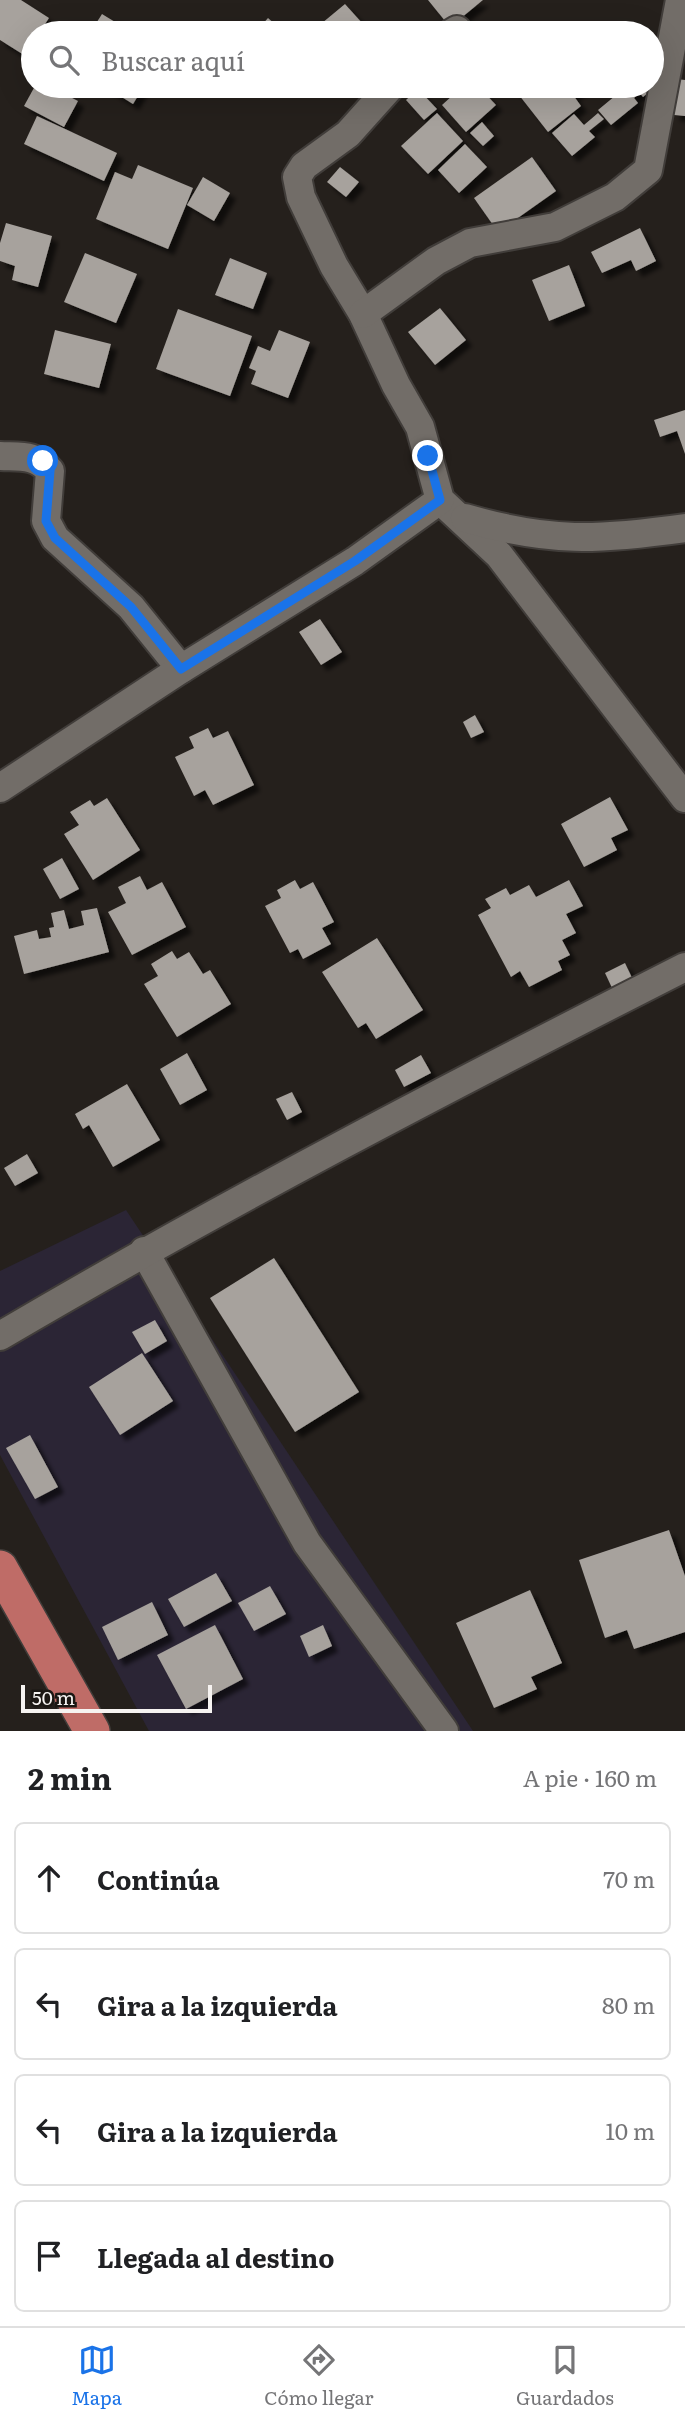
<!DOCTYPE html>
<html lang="es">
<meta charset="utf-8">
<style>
:root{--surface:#fff;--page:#f6f6f6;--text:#202124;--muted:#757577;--line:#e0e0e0;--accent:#1a73e8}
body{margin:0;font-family:Literata,serif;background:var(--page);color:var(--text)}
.scale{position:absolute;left:21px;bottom:18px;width:191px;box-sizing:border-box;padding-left:7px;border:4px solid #f6f3f1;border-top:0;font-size:19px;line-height:24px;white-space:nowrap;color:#f6f3f1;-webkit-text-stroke:5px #1b1713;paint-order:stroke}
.stop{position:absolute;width:21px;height:21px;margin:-16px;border:5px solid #1a73e8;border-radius:50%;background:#fff}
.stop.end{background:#1a73e8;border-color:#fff;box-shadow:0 2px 7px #0008}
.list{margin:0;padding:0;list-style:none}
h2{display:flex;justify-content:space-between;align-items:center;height:91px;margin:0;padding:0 28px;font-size:30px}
h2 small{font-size:23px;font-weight:400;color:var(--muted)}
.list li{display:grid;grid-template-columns:46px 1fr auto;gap:21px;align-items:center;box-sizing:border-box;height:112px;margin:0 14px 14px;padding:0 14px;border:2px solid var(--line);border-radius:10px}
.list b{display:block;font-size:26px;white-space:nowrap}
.list em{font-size:23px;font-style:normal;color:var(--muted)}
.icon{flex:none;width:38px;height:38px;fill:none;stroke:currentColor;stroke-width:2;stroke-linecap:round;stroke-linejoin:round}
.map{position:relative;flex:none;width:685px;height:1731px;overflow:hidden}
.search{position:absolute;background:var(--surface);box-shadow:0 7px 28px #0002;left:21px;right:21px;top:21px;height:77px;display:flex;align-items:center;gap:18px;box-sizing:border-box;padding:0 24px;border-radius:38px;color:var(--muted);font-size:26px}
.sheet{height:595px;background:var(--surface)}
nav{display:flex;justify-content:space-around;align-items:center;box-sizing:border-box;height:98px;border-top:2px solid var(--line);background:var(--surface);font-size:19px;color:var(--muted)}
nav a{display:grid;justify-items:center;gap:4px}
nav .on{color:var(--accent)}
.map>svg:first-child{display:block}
.commercial{fill:#2b2535}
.building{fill:#a7a29d;filter:url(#shadow)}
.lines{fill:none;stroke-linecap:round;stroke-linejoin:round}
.minor-casing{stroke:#413d3a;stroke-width:32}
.major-casing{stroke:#413d3a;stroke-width:38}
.minor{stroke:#726d68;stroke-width:28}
.major{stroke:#bf6c67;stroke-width:35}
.route{stroke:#1a73e8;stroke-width:9}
</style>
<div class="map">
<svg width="685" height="1731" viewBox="0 0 685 1731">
<defs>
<filter id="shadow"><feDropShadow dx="6" dy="6" stdDeviation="2" flood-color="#0009"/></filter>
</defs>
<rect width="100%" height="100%" fill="#25201c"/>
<path class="commercial" d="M126 1210 473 1731H149L0 1455V1271Z"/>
<g class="building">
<path d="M0 0H21L49 18 39 33H33V42L24 55 0 40Z"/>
<path d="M428 0H483L450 27Z"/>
<path d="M345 4 371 33H310Z"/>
<path d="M102 14 133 33H90Z"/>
<path d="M268 18 285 33H255Z"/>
<path d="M677 79 685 80V116L674 115Z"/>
<path d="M657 85 643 97 640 93 634 98 638 103 611 125 598 110 627 86Z"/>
<path d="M35 86H49L78 101 64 127 24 106Z"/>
<path d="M104 86H144L133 104Z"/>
<path d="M463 86H478L496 105 466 132 442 105Z"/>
<path d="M512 86H585L573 95 581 106 548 132Z"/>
<path d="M418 89 437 109 424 120 406 100Z"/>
<path d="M437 113 463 141 428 174 401 146Z"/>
<path d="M598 113 604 119 589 131 595 137 572 156 552 133 574 114 584 125Z"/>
<path d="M37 116 117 153 104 181 24 144Z"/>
<path d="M482 122 494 136 483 146 470 133Z"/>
<path d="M465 144 487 167 459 193 438 170Z"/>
<path d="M532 157 556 191 498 232 474 198Z"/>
<path d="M138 165 193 188 168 249 96 219 115 172 132 179Z"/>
<path d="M340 167 359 182 346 197 327 182Z"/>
<path d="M203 177 230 193 214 221 187 205Z"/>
<path d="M6 223 52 236 38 287 12 280 15 266 0 261V243Z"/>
<path d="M640 228 656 261 636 271 631 260 602 273 591 252Z"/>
<path d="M85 253 137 274 116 323 64 302Z"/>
<path d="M230 258 267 273 253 309 215 295Z"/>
<path d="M569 265 585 306 549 321 532 280Z"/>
<path d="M440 308 466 340 435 365 408 332Z"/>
<path d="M178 309 252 336 230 396 156 369Z"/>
<path d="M55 330 111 344 99 388 44 374Z"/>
<path d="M279 330 310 342 288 398 251 384 256 371 249 368 258 346 270 351Z"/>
<path d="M685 410V454L677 431 660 437 654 420Z"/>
<path d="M320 619 342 652 321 665 299 632Z"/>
<path d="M475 715 484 732 471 738 463 722Z"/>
<path d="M208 728 213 738 228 731 254 785 213 805 205 790 194 796 175 757 194 748 189 737Z"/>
<path d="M610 797 628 830 611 838 617 850 584 867 561 824Z"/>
<path d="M107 798 140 850 93 880 64 834 79 825 70 812 90 800 94 806Z"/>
<path d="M62 858 79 889 60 899 43 869Z"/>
<path d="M140 876 147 890 162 882 186 927 132 955 108 912 126 903 118 887Z"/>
<path d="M295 880 300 889 313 882 334 922 322 928 331 944 303 959 298 949 290 953 265 906 281 898 277 890Z"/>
<path d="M569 880 583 906 566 914 576 933 562 940 570 955 558 961 562 970 529 987 520 971 511 977 478 915 491 908 485 899 506 888 510 895 529 885 536 897Z"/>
<path d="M97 908 109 952 24 974 14 936 37 930 39 939 51 937 49 928 54 927 51 913 64 910 69 929 84 925 81 911Z"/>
<path d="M377 938 423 1010 376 1039 366 1023 358 1028 322 972Z"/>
<path d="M172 951 177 959 189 952 203 974 210 970 231 1004 177 1037 144 984 158 976 151 964Z"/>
<path d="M625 963 633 980 613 990 605 973Z"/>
<path d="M187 1053 207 1090 180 1105 160 1069Z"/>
<path d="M421 1055 431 1073 404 1087 395 1070Z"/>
<path d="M127 1084 160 1140 113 1167 89 1125 83 1129 75 1114Z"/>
<path d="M292 1092 302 1112 287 1120 276 1099Z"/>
<path d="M27 1154 38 1173 15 1186 4 1168Z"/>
<path d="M274 1258 359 1392 295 1432 210 1298Z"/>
<path d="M155 1320 167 1341 145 1354 132 1332Z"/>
<path d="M142 1353 173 1401 120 1435 89 1387Z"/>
<path d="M30 1435 58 1487 35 1499 6 1448Z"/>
<path d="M669 1530 685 1576V1632L634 1649 627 1630 605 1638 579 1560Z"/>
<path d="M216 1573 232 1601 184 1627 168 1599Z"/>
<path d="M270 1586 286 1614 254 1631 238 1603Z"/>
<path d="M530 1590 562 1663 531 1677 537 1689 494 1708 456 1623Z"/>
<path d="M152 1602 168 1635 118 1660 102 1627Z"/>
<path d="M215 1625 243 1679 186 1709 157 1655Z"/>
<path d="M323 1625 332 1646 309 1657 300 1636Z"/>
</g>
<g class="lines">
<defs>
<g id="minor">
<path d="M452 33 457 30"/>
<path d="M391 86 348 134 304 166 297 177 301 197 334 266 363 314 396 385 420 427 440 500 499 555 685 798"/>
<path d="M363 314 436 261 470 243 555 227 615 197 648 170 680 0"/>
<path d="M0 456C20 457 36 454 50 471L46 521 55 538 131 607 181 669"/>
<path d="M465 518C551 543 598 540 685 528"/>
<path d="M0 788 181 669 355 561 440 500"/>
<path d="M144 1251 307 1543 444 1731"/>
<path d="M0 1336C224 1204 453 1085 685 967"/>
</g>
<path id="major" d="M0 1568 92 1731"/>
</defs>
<use href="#minor" class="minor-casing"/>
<use href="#major" class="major-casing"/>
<use href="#minor" class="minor"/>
<use href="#major" class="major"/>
</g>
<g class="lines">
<path class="route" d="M43 461 50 471 46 521 55 538 131 607 181 669 355 561 440 500 428 456"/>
</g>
</svg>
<div class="scale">50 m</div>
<div class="stop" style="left:43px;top:461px"></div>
<div class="stop end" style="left:428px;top:456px"></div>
<div class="search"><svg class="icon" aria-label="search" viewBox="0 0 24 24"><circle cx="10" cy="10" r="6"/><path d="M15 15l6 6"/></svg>Buscar aquí</div>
</div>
<section class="sheet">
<h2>2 min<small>A pie · 160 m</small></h2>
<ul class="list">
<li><svg class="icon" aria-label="ahead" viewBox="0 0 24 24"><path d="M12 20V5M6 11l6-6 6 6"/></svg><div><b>Continúa</b></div><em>70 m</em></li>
<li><svg class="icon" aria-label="left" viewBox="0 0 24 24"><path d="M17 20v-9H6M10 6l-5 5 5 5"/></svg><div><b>Gira a la izquierda</b></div><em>80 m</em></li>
<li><svg class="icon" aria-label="left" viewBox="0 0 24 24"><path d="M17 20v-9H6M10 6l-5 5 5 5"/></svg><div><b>Gira a la izquierda</b></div><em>10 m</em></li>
<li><svg class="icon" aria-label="arrive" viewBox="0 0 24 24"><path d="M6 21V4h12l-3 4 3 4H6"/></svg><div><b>Llegada al destino</b></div></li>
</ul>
</section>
<nav>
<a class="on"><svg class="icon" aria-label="map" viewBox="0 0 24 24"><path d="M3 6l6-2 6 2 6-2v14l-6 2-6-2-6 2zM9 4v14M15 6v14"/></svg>Mapa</a>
<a><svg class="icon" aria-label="directions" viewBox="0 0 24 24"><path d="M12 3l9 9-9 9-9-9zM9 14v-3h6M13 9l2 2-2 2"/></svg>Cómo llegar</a>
<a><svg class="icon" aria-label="saved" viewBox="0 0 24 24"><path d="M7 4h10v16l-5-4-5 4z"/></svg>Guardados</a>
</nav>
